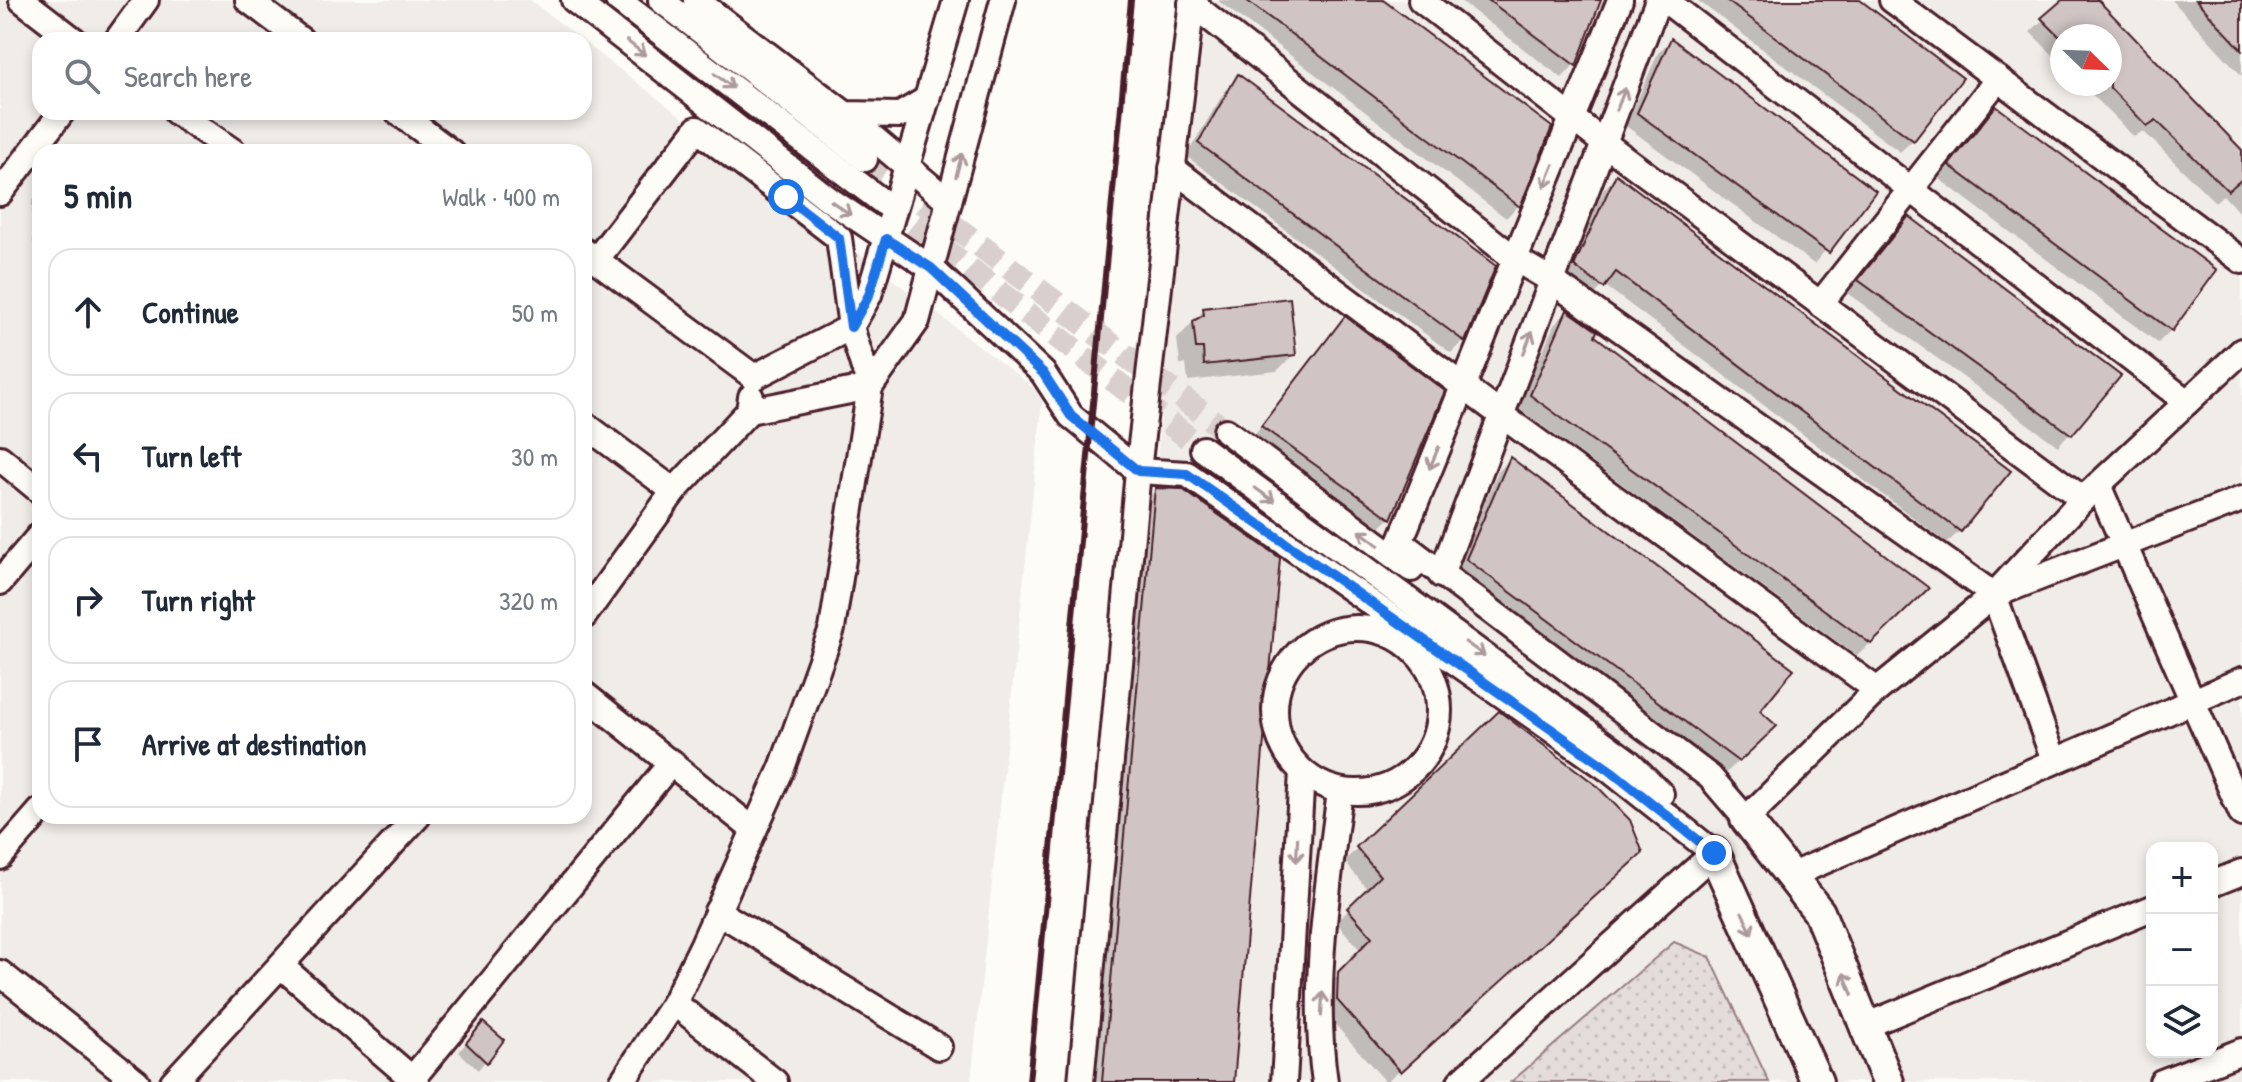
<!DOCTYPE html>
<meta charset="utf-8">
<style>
:root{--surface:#fff;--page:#f2f2f3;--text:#1f2937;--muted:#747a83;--line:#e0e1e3}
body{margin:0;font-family:"Patrick Hand",sans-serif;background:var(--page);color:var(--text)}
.controls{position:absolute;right:24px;bottom:24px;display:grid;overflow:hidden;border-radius:16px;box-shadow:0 4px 12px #0003}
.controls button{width:72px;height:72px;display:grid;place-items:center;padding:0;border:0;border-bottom:2px solid var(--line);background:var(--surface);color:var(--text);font:40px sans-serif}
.compass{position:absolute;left:2050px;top:24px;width:72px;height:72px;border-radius:50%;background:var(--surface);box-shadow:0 4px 12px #0003;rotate:113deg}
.stop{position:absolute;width:24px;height:24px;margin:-18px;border:6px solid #1a73e8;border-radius:50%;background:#fff}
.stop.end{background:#1a73e8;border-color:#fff;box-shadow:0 2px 8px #0008}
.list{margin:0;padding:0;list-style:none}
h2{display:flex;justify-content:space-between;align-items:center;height:104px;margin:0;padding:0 32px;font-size:34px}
h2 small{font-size:26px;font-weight:400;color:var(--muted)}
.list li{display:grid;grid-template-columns:52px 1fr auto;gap:24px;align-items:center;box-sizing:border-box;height:128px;margin:0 16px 16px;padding:0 16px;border:2px solid var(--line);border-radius:24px}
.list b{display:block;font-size:30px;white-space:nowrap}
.list em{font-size:26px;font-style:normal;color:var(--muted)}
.icon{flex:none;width:44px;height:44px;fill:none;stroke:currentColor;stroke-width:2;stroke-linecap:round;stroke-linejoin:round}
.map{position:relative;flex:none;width:2242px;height:1082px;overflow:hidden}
.search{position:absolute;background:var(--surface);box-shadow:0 4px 12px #0003;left:32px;top:32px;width:560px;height:88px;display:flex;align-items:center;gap:20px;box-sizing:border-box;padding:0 28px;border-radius:24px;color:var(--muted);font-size:30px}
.panel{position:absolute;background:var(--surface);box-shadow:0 4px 12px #0003;left:32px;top:144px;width:560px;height:680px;border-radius:24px}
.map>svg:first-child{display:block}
.built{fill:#f0ece8;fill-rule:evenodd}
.green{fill:url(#green-dots);stroke:#967e82;stroke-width:2}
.shadow{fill:#0003}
.building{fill:#d0c5c4;stroke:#4a1f2b;stroke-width:2}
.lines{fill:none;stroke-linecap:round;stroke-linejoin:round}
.minor-tunnel{stroke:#d9d0ce;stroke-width:24;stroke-dasharray:24 12;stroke-linecap:butt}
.minor-casing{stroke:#4a1f2b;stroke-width:30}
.major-casing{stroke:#4a1f2b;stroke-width:36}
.minor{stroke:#fdfcf7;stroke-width:24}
.major{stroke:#fdfcf7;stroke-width:30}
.rail{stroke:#4a1f2b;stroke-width:6}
.oneway{stroke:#ac999b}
.route{stroke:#1a73e8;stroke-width:10}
</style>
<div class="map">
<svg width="2242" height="1082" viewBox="0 0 2242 1082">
<defs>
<pattern id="green-dots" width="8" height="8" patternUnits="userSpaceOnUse" patternTransform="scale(2)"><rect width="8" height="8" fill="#e3dcda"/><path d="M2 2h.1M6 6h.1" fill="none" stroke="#c4bcbb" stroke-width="1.8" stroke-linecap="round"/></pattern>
</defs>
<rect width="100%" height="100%" fill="#fdfcf7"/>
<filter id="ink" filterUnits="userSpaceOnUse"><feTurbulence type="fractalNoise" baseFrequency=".0125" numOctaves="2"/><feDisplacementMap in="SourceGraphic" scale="16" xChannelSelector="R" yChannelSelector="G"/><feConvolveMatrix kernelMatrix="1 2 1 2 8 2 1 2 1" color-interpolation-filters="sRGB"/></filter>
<g filter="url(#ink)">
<g class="built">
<path d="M0 0H530L582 40H40V112H584V42L1043 395 971 1082H0ZM40 152H584V816H40Z"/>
<path d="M1208 0H2242V1082H1102L1166 357ZM2062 36H2110V84H2062ZM2152 848H2212V1052H2152Z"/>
</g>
<path class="green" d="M1674 942 1710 957 1769 1082H1511Z"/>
<g class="shadow">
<path d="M1217 0H1380L1518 206 1506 218Z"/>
<path d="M1459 0H1599L1574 65 1562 78Z"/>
<path d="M1697 0H1857L1913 140 1900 152Z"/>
<path d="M2065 0H2095L2242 153V216L2223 195 2215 202 2143 131 2134 137 2082 84H2110V36H2062V64L2030 32Z"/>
<path d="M2172 0H2242V76Z"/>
<path d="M1671 40 1874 191 1814 264 1626 126 1658 53Z"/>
<path d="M1239 77 1463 341 1451 353 1186 156 1226 89Z"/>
<path d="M1996 109 2171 330 2158 343 1938 178Z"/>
<path d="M1616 177 1960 531 1947 543 1604 285 1590 299 1562 280 1604 189Z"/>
<path d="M40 193V242L33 243 32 201Z"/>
<path d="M1909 219 2118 377 2058 446 1847 293Z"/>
<path d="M1204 310 1294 354 1277 371 1188 381 1186 364H1180L1177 339Z"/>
<path d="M1567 312 1592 337 1926 589 1857 656 1518 408 1554 325Z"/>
<path d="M1345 319 1442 392 1390 518 1377 530 1250 440Z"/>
<path d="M1510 459 1774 726 1725 774 1455 572 1498 472Z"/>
<path d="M1156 490 1232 1082H1092L1143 502Z"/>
<path d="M1499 713 1628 865 1386 1082 1325 1013 1326 987 1361 951 1336 922 1368 890 1344 861Z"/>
<path d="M475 1032 501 1040 478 1070 459 1052Z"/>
</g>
<g class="building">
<path d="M1246 0H1383L1552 127 1520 207Z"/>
<path d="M1488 0H1601L1576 66Z"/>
<path d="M1726 0H1860L1963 78 1914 141Z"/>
<path d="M2062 0H2098L2242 150V179L2228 191 2156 120 2147 126 2110 88V36H2062V39L2041 18Z"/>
<path d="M2196 0H2242V50Z"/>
<path d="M1671 38 1876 191 1829 253 1637 113Z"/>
<path d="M1238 74 1496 266 1465 342 1198 143Z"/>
<path d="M1996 106 2217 270 2172 331 1949 165Z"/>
<path d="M1616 174 2011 471 1961 532 1616 272 1604 288 1574 266Z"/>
<path d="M1909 216 2121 376 2072 435 1858 280Z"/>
<path d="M1290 298 1296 355 1204 365 1203 348H1196L1193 321 1204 315 1203 308Z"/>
<path d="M1567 310 1597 331 1595 336 1929 588 1871 644 1530 395Z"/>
<path d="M1345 316 1445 391 1391 519 1261 426Z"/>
<path d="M1510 457 1794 669 1760 711 1777 726 1739 762 1466 559Z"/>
<path d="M1155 488 1182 489 1280 558 1234 1082H1102Z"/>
<path d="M1499 711 1596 785 1630 820 1643 853 1401 1072 1337 1000 1338 972 1372 937 1347 908 1380 876 1356 847Z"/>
<path d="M483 1022 504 1040 487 1063 466 1043Z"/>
</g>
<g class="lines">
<g class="minor-tunnel">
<path d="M865 159 1226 431"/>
<path d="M884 203 1203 449"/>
</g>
<defs>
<g id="minor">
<path d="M22 0 74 40"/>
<path d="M248 0 301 40"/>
<path d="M574 0 830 200 931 268 1043 373 1071 416 1138 471 1187 474 1611 771 1714 853"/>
<path d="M618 0 884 203"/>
<path d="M661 0 865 159"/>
<path d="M696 0 845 114 900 115 927 99"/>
<path d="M1421 0 1604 143 2083 499"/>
<path d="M1620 0 1400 542 1710 777 1746 819"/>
<path d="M1665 0 2187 402"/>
<path d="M1892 0 2242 261"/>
<path d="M1191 3 1515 259 1551 280 1994 595"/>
<path d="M117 40 146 0"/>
<path d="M176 112 234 152"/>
<path d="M398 112 451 152"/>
<path d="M845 114 949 202"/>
<path d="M1172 168 1500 414 1877 690"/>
<path d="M0 193 62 112"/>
<path d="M584 251 754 377"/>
<path d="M596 260 697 129 839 238 851 327 870 387 749 411"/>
<path d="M1820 304 1998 79"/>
<path d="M754 377 851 327 869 295 956 0"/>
<path d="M584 424 674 491"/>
<path d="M1226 431 1411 569"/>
<path d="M1203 449 1630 763 1661 794"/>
<path d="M0 458 40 491"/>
<path d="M2098 485 2242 814"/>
<path d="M1441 575 1658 0"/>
<path d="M0 582 40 535"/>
<path d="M584 616 674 491 749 411 751 397"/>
<circle cx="1357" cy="710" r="82"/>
<path d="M584 694 754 830"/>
<path d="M2054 760 1994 595 2242 499"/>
<path d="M1746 819 1877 690 1994 595 2083 499 2242 351"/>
<path d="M0 857 40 811"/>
<path d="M1792 875 2242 680"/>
<path d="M2212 884 2242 872"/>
<path d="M717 911 939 1047"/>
<path d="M281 966 416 1082"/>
<path d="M0 973 137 1082"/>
<path d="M674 1003 775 1082"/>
<path d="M1865 1026 2152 908"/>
<path d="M412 1079 672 762"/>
<path d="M173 1082 418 816"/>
<path d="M622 1082 674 1003 703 944 782 768 832 629 870 387 917 321 1003 0"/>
<path d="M1081 1082 1138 471 1192 0"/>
<path d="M1284 1082 1302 772"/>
<path d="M1325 1082C1311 990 1328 884 1340 792"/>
<path d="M1460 1082 1714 853"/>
<path d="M2162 1082 2242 1051"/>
</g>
<g id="major">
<path d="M1746 819 1819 912 1888 1082"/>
<path d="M1714 853 1817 1082"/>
</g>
</defs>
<use href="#minor" class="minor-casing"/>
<use href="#major" class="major-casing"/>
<use href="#minor" class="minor"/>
<use href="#major" class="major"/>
<path class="rail" d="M1029 1082 1131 0"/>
</g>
<defs><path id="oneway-shaft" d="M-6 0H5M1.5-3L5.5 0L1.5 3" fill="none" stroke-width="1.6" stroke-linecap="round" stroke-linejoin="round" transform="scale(2)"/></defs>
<g class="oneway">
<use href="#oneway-shaft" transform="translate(636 48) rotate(38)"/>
<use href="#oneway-shaft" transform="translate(724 81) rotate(37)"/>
<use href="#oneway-shaft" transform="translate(1621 99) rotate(-69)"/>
<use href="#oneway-shaft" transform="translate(959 165) rotate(-75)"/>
<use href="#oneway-shaft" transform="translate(1549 176) rotate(112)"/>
<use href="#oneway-shaft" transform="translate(841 208) rotate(35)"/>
<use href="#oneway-shaft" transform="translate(1528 342) rotate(-69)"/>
<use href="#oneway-shaft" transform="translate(1434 458) rotate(113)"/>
<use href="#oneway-shaft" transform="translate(1265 495) rotate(36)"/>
<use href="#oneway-shaft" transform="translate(1369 538) rotate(-143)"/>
<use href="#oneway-shaft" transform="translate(1475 649) rotate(36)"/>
<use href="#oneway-shaft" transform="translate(1297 850) rotate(93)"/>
<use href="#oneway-shaft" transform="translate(1747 923) rotate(65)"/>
<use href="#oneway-shaft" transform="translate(1848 984) rotate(-112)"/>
<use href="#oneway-shaft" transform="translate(1322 1004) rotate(-87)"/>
</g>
</g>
<g class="lines" filter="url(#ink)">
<path class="route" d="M786 197 839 238 851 327 869 295 886 239 931 268 1043 373 1071 416 1138 471 1187 474 1611 771 1714 853"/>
</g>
</svg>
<div class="controls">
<button>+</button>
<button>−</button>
<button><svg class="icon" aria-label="layers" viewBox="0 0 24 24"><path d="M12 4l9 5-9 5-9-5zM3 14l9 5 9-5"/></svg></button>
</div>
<svg class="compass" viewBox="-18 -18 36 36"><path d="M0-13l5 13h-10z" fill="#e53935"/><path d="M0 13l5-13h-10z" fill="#747a83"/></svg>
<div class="stop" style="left:786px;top:197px"></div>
<div class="stop end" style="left:1714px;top:853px"></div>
<div class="search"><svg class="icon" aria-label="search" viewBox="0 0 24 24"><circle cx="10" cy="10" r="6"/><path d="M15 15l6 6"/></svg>Search here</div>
<section class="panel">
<h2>5 min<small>Walk · 400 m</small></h2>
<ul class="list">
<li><svg class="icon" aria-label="ahead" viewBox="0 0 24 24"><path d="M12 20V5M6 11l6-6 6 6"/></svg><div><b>Continue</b></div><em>50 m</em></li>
<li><svg class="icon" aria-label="left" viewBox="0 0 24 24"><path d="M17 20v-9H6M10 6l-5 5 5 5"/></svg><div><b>Turn left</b></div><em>30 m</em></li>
<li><svg class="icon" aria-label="right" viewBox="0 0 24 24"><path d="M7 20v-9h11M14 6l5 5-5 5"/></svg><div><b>Turn right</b></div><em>320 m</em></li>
<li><svg class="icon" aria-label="arrive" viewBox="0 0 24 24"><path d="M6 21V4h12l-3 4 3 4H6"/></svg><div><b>Arrive at destination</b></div></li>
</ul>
</section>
</div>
